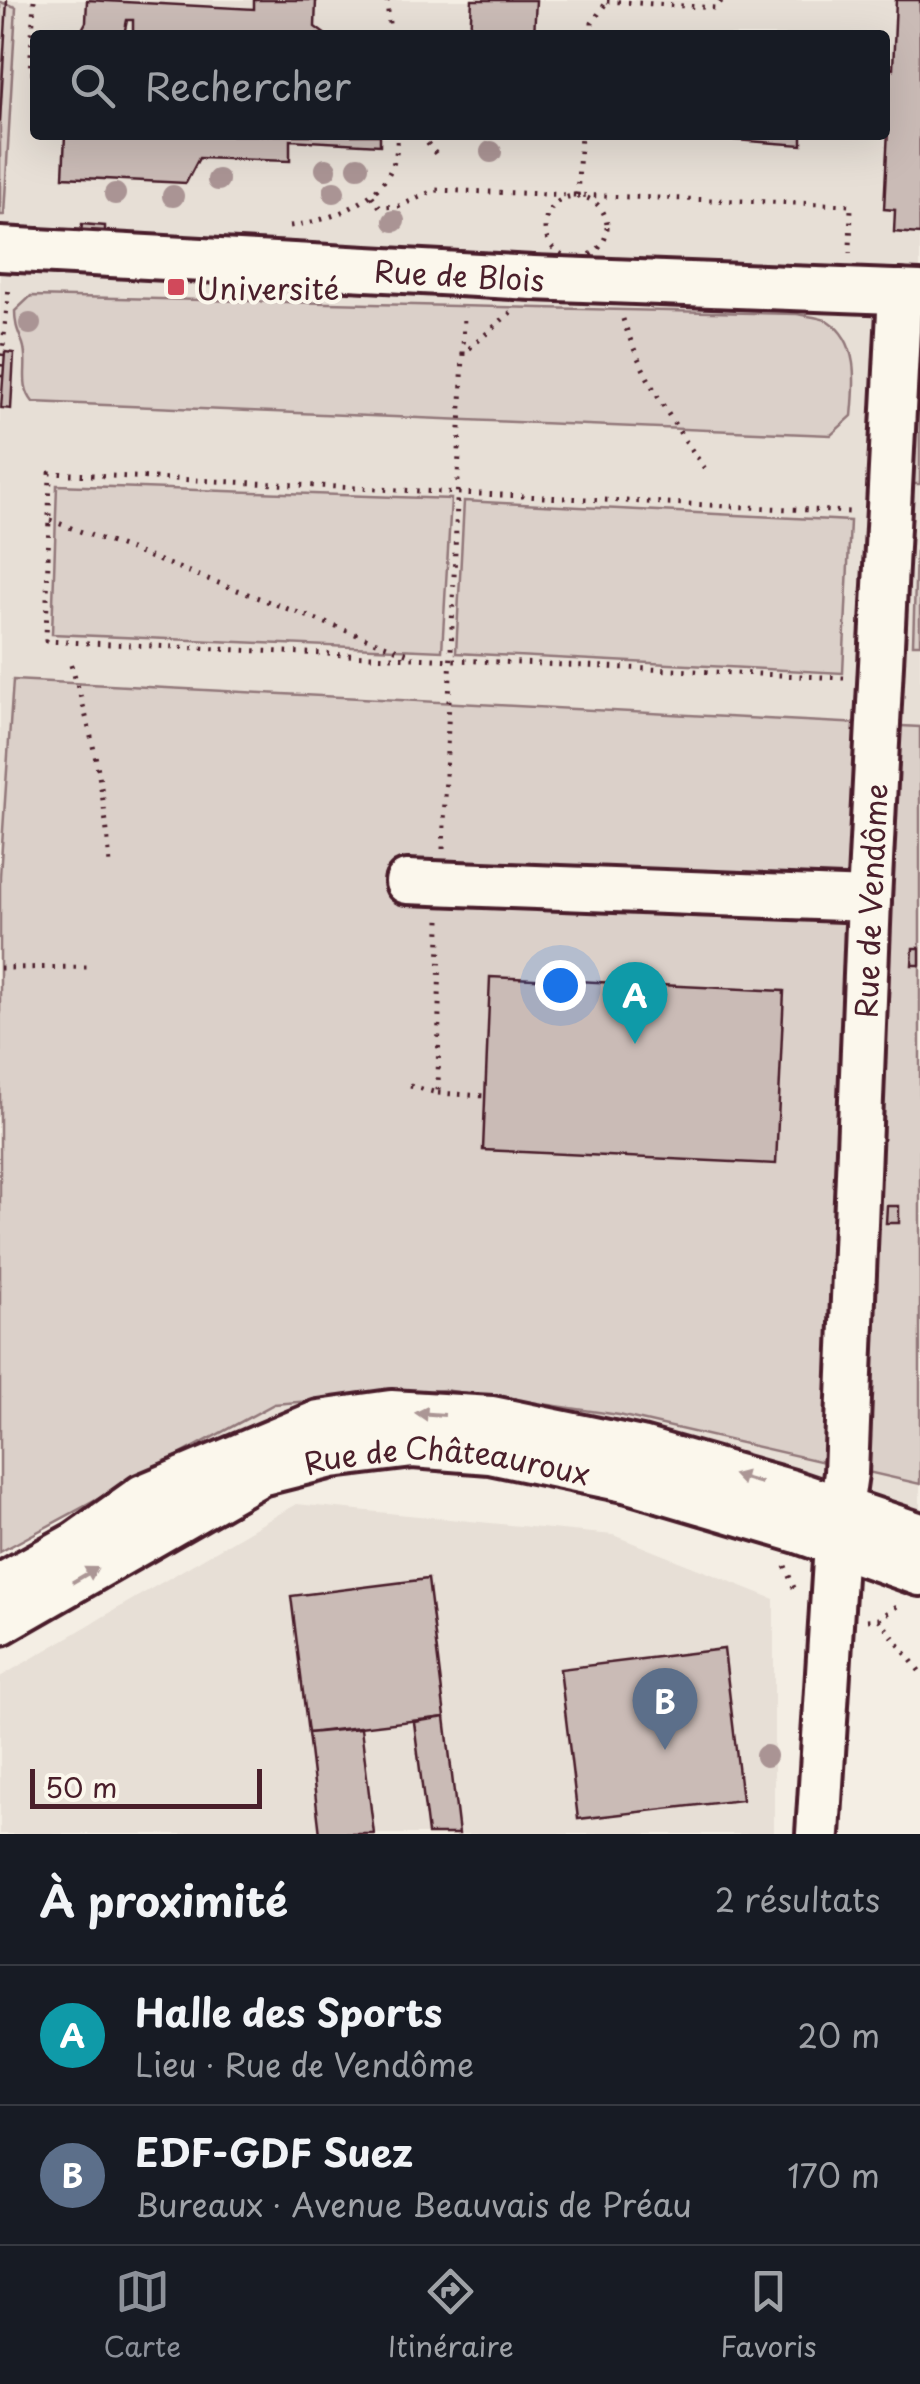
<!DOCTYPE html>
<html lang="fr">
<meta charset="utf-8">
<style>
:root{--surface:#171b24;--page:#242831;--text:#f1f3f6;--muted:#9ea1a6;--line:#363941;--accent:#8c9099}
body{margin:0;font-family:"Playpen Sans",sans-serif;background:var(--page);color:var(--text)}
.scale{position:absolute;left:30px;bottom:25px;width:232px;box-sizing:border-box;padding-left:10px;border:5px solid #4a1f2b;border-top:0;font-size:28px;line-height:35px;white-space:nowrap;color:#4a1f2b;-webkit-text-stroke:8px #fbf7ec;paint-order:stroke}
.you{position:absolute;left:560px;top:985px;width:35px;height:35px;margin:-25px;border:8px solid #fff;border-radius:50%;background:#1a73e8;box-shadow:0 0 0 15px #1a73e833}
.badge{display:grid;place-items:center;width:65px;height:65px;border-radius:50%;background:var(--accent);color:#fff;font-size:32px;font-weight:700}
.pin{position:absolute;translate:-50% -82px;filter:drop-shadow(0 2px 5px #0008)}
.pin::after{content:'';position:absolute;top:52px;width:35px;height:30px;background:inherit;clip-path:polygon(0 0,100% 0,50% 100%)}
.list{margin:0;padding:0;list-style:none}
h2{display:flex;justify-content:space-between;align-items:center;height:130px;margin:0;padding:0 40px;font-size:42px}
h2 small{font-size:32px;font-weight:400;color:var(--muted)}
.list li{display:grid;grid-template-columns:65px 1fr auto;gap:30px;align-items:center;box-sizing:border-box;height:140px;padding:0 40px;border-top:2px solid var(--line)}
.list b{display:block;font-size:38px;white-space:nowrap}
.list p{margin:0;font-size:32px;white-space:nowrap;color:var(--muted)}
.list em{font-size:32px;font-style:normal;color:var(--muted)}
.icon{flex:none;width:55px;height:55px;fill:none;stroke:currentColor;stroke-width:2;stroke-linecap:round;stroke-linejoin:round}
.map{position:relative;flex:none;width:920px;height:1834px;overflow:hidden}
.search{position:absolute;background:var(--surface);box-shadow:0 10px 40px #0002;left:30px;right:30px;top:30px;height:110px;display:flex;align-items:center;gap:25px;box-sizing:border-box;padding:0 35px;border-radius:10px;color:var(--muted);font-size:38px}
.sheet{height:410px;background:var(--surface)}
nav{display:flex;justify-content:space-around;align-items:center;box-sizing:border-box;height:140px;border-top:2px solid var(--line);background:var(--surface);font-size:28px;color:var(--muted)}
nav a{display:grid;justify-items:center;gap:5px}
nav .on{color:var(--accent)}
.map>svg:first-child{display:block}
.built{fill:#e7dfd6;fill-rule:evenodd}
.green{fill:#dbd0c9;stroke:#92787a;stroke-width:2.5}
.building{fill:#cabbb6;stroke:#4a1f2b;stroke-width:2.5}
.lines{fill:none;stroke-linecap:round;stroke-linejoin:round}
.minor-casing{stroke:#4a1f2b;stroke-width:50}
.path{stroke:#4a1f2b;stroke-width:5;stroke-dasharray:2.5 8;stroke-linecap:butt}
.minor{stroke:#fbf7ec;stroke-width:42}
.tram{stroke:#4a1f2b;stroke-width:2.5}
.tree{fill:#aa9494}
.oneway{fill:#ab9695}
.poi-dot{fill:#d1495b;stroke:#fbf7ec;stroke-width:4}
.labels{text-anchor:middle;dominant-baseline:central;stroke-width:8;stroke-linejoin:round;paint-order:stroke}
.street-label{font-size:30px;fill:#4a1f2b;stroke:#fbf7ec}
.poi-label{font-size:30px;fill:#4a1f2b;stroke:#fbf7ec;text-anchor:start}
</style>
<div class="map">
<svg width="920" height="1834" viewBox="0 0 920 1834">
<rect width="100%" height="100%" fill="#f4eee4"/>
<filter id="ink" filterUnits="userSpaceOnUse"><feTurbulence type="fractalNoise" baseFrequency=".01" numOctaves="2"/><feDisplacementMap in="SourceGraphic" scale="20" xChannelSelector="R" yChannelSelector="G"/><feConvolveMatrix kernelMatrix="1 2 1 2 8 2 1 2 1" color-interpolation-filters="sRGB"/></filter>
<g filter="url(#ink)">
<g class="built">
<path d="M0 0H920V1535L789 1491 251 1443 0 1391ZM35 35H885V135H35Z"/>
<path d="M296 1504 613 1535 774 1599V1834H0V1677Z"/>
</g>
<g class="green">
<path d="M0 2 16 7 4 215H0Z"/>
<path d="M31 296 797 314C806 316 820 317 828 321 860 342 855 384 852 416L831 435 33 402C18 383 30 365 23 344 18 331 15 326 15 311Z"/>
<path d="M920 341V484H908L912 363Z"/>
<path d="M57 485 451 499 442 651 52 634Z"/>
<path d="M464 501 850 521 843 673 456 653Z"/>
<path d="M916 552H920V644H913Z"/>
<path d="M13 680 920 727V1484L619 1415 444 1390 274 1404 0 1552V876Z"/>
</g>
<g class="building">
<path d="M87 0 254 9V0H316L315 27 326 35H133V20H127L124 35H79L86 22Z"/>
<path d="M472 0H536L534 35H470Z"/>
<path d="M896 0H920V234L894 232 895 210 884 209 888 130H885V113L890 68 893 69Z"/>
<path d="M65 135H380V145L290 140V161L199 158 186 183 63 177Z"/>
<path d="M668 135H802V145Z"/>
<path d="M82 224 105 226V234L81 232Z"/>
<path d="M5 352 14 353 11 409 1 408Z"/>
<path d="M913 948H920V965H912Z"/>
<path d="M490 977 784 991 776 1164 483 1150Z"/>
<path d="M887 1206H899V1223H886Z"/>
<path d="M428 1579 445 1717 308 1733 291 1596Z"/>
<path d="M724 1649 742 1800 578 1819 560 1669Z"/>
<path d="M445 1717 459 1834H428L414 1722Z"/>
<path d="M361 1728 374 1834H320L308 1733Z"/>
</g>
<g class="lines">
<defs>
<g id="minor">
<path id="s1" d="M0 249 533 278 920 293"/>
<path d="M407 882 869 900"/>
<path d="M0 1586 77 1543 143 1496 319 1422 391 1412 492 1418 641 1449 789 1491 920 1535"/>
<path id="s2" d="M0 1623 260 1474 332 1456 413 1446 490 1452 629 1481 798 1531 920 1574"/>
<path id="s3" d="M818 1834 836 1544 846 1473 869 900 900 292"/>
</g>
</defs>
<use href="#minor" class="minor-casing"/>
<g class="path">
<path d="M34 0 30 73H35"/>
<path d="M387 0 390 35"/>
<path d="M607 1 716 8 722 0"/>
<path d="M592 35V23L608 0"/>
<path d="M421 135 436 154"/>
<path d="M577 195 581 136"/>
<path d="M372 196 380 207 400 206 435 190 851 205 850 253"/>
<circle cx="576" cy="227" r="31"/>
<path d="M290 226C340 219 401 194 397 135"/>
<path d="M623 319C641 375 674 426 708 473"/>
<path d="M463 354 464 312"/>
<path d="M0 377 9 286"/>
<path d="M50 520 414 656"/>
<path d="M71 665C93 734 105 794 110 866"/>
<path d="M844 678 46 641 50 473 851 512"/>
<path d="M443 849 463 354 511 312"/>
<path d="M0 968 89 967"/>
<path d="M410 1086 438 1093 440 919"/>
<path d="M438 1093 485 1096"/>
<path d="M785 1566 794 1588"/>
<path d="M879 1619 920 1672"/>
<path d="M867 1620 879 1619 897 1606"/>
</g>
<use href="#minor" class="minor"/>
<path class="tram" d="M0 121 7 0"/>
</g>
<g class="tree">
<circle cx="491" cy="152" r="11"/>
<circle cx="358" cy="167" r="11"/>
<circle cx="326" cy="169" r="11"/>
<circle cx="218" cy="180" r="11"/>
<circle cx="334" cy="192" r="11"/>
<circle cx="115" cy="194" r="11"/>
<circle cx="173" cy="196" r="11"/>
<circle cx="394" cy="221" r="11"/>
<circle cx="30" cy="324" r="11"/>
<circle cx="766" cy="1756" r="11"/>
</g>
<defs><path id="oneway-solid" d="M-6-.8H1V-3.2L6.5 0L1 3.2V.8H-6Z" transform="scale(2.5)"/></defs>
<g class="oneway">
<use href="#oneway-solid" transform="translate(430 1414) rotate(-176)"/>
<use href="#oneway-solid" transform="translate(747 1479) rotate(-164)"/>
<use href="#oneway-solid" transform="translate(85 1575) rotate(-30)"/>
</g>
</g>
<rect class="poi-dot" x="166" y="277" width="20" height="20" rx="5"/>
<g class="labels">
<g class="street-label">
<text stroke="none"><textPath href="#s1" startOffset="460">Rue de Blois</textPath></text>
<text stroke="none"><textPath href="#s3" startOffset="935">Rue de Vendôme</textPath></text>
<text stroke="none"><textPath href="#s2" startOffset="490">Rue de Châteauroux</textPath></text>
</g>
<g class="poi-label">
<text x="196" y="287">Université</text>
</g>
</g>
</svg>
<div class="scale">50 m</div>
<div class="you"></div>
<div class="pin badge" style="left:635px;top:1044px;background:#0f9aa8">A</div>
<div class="pin badge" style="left:665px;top:1750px;background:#5c6f8a">B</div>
<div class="search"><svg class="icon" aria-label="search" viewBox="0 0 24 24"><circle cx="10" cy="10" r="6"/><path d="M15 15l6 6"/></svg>Rechercher</div>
</div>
<section class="sheet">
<h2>À proximité<small>2 résultats</small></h2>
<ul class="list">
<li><span class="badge" style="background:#0f9aa8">A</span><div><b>Halle des Sports</b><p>Lieu · Rue de Vendôme</p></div><em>20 m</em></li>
<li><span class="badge" style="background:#5c6f8a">B</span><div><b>EDF-GDF Suez</b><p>Bureaux · Avenue Beauvais de Préau</p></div><em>170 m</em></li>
</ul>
</section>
<nav>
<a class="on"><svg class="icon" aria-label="map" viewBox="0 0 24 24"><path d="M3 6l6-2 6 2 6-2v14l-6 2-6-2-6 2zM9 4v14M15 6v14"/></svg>Carte</a>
<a><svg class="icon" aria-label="directions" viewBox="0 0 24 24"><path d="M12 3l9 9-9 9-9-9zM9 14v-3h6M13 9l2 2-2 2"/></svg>Itinéraire</a>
<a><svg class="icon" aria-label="saved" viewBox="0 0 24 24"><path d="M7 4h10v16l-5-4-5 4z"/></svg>Favoris</a>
</nav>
